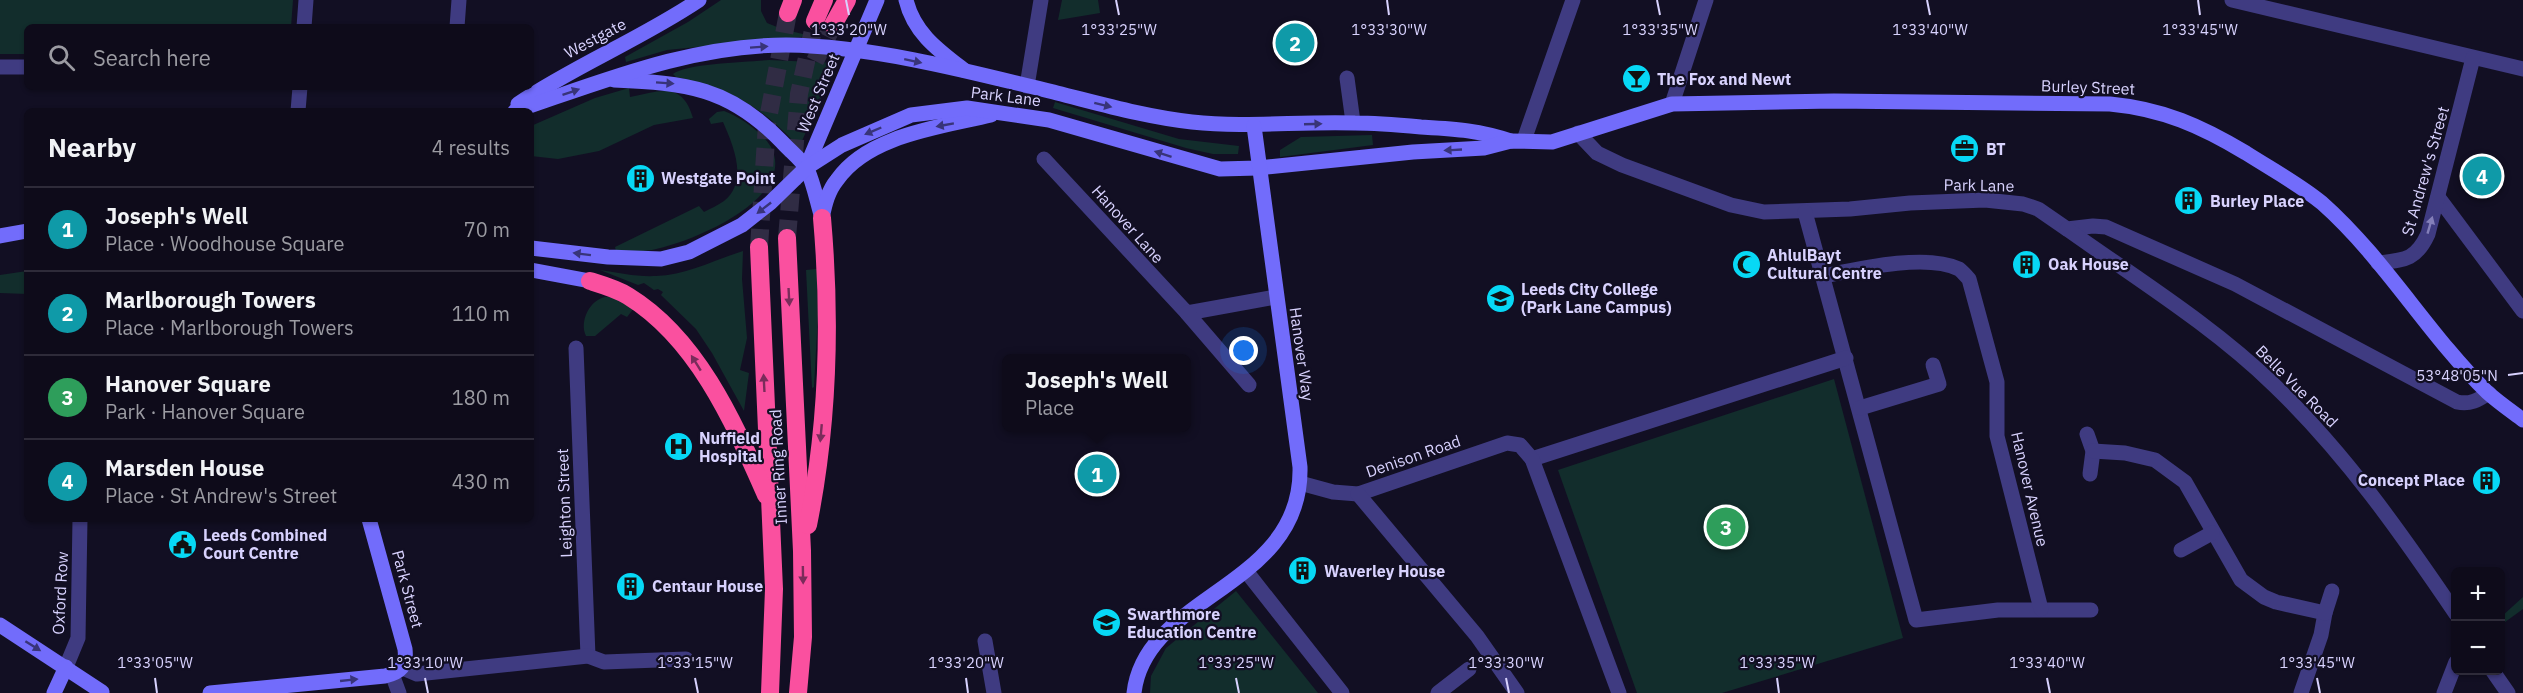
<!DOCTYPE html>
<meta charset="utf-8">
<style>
:root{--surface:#0e0b1a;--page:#1c1927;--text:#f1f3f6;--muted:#9b9ba2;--line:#2e2b39;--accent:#0f766e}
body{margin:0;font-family:"IBM Plex Sans",sans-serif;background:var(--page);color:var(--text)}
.controls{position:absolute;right:18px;bottom:18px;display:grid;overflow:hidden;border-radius:9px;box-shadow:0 2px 4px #0004}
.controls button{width:54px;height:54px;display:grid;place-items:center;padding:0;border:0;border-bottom:2px solid var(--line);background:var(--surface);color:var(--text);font:30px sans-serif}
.you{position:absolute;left:1244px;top:351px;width:21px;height:21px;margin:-15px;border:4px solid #fff;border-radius:50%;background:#1a73e8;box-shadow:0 0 0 9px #1a73e833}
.badge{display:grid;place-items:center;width:39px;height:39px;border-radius:50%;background:var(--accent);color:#fff;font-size:20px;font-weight:700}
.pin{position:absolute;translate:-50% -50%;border:3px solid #fff;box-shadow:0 2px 6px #0006}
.popup{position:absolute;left:1002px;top:354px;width:189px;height:78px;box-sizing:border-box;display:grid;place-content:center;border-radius:9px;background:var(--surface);filter:drop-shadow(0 2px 4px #0005);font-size:20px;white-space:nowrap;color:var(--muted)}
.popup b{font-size:22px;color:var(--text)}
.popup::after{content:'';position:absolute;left:50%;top:100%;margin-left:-12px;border:12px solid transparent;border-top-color:var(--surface)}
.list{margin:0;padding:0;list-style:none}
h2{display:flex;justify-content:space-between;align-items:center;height:78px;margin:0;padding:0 24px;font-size:26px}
h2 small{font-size:20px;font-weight:400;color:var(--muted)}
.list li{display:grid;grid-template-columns:39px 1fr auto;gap:18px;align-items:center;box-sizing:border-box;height:84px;padding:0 24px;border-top:2px solid var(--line)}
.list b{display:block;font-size:22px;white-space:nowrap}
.list p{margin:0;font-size:20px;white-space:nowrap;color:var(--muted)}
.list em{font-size:20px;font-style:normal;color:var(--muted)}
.icon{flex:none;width:33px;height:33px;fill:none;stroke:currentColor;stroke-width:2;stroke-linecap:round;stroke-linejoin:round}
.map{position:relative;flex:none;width:2523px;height:693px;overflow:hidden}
.search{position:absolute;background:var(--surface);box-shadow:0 2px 4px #0004;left:24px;top:24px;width:510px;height:66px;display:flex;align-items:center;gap:15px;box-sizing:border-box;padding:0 21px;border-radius:9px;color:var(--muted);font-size:22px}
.panel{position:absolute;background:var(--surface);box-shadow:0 2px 4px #0004;left:24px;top:108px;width:510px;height:414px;border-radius:9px}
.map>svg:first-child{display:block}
.green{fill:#122d2c}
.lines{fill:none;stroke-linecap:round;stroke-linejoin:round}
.highway-tunnel{stroke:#302c44;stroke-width:18;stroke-dasharray:18 9;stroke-linecap:butt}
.street{stroke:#3f3b81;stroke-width:15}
.secondary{stroke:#726cfb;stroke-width:15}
.highway{stroke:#fa509f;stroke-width:18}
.oneway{fill:#383479}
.oneway2{fill:#847fb9}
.oneway3{fill:#7a2c5b}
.ticks{fill:none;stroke:#d8d2fe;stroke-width:2}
.labels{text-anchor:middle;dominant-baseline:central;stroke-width:4.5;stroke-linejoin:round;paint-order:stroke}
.street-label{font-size:16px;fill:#d8d2fe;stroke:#120f23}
.poi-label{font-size:16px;font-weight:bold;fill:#d8d2fe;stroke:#120f23;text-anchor:start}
.ticks-label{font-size:15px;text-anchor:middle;fill:#d8d2fe;stroke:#120f23;stroke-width:4.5;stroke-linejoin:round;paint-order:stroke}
</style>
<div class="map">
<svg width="2523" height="693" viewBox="0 0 2523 693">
<rect width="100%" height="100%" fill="#120f23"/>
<g class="green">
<path d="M0 0H293L291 27H27V54H0Z"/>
<path d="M721 0H761V11L767 23 782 29 811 36 667 50 626 62 625 57 688 22Z"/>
<path d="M1062 0H1098L1100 13 1058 20Z"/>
<path d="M769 60 837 63 801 143 796 144C759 104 728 89 676 77L673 74C686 63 749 62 769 60Z"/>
<path d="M629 88 630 97C661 91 682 81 693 118L654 125 599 151 558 159 531 156V126L595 98Z"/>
<path d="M1055 102 1179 139 1239 146 1238 154H1213L1186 148 1053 108Z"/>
<path d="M724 111C740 117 762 132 771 147 798 199 690 243 652 250 641 252 628 251 616 251L615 247 699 206 704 212C710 209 718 205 724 201 749 181 733 145 723 122L711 124 709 119 717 112Z"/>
<path d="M1372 135 1373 145 1280 157V150L1301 137Z"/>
<path d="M743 251 742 279 747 338 740 370 749 373 744 411 712 353 696 329 661 295 663 292 658 289 654 290 644 283 638 285 600 270C619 273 637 277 656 276 687 275 714 260 743 251Z"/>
<path d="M817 269 818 315 814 387 812 388 806 270Z"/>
<path d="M27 271V294L0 293V275Z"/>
<path d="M605 297H615L634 308 627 317 621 314 595 336H586C579 321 590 300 605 297Z"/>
<path d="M1834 379 1903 638 1722 693H1637L1558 470Z"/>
<path d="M1236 591 1318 693H1150L1151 676 1166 648Z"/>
<path d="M2523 597V609L2501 625V617Z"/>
</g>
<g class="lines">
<g class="highway-tunnel">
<path d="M815 61 833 25"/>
<path d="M787 238 799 94 815 21"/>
<path d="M759 247 767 124 788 13"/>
</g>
<g class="street">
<path d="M2232 0 2523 69"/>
<path d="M304 27 306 0"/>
<path d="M457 27 459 0"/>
<path d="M0 67H27"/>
<path d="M1347 78 1353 122"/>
<path d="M1027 86 1041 0"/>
<path d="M1672 104 1706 0"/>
<path d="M298 111 300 87"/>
<path d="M1578 133 1597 153 1622 165 1731 205 1764 212 1850 209 1910 203 1985 200 2023 204 2038 209 2067 229 2093 226 2106 227 2235 284 2457 402C2470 405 2478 400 2489 393"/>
<path d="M1524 140 1573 0"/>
<path d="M1044 159 1187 313 1276 297"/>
<path d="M2438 197 2523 311"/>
<path d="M1805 212 1916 620 1998 610H2091"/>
<path d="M2067 229C2137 279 2212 325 2274 385 2345 453 2401 533 2456 614"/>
<path d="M2378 263C2405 260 2416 260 2428 234L2473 58"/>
<path d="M1824 276C1858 269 1926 253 1959 269 1962 271 1966 276 1969 279L1997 382V436L2041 609"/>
<path d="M1187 313 1249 385"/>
<path d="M576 348 588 656"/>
<path d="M1860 408 1939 384 1933 365"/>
<path d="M2087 434 2093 451 2090 474"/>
<path d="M2093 451 2125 453 2155 460 2185 482 2241 580 2264 597 2276 602 2325 613 2321 635 2301 693"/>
<path d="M1532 459 1846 358"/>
<path d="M1300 483 1333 492 1358 494 1507 443 1520 445 1532 459 1619 693"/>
<path d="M1358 494 1477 636 1517 693"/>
<path d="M2181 550 2212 533"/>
<path d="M1246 571 1342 693"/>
<path d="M2325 613 2332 591"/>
<path d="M985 641 994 693"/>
<path d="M66 667 78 638 80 519"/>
<path d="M403 668 417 674 588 656 604 662 686 659"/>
<path d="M2492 670 2508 693"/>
<path d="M392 674 399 693"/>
<path d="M1438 693 1469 669"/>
<path d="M2444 693 2456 662"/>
</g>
<g class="secondary">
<path d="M906 0C914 33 938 50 964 70"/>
<path d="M614 80C686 83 729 87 782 142 789 150 802 160 807 169 814 184 817 202 822 218"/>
<path d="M518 104C576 65 641 39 699 0"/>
<path d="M515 111C604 81 691 45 786 45 874 46 972 72 1057 93 1101 104 1146 117 1192 122 1246 128 1300 121 1355 123 1377 123 1399 125 1421 127 1455 129 1478 130 1511 141"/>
<path d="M806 168 877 0"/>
<path d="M822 218C825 204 828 191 837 180 868 135 941 127 991 115"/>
<path d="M0 236 27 231"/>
<path d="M531 248 608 257 661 259 689 252 742 225 770 203 806 168 842 145 911 115 967 108 1049 120 1220 169 1258 168 1413 152 1484 148 1511 141 1552 142 1672 104 1834 101 2110 104C2163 109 2201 126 2246 153 2271 169 2299 184 2322 203 2385 259 2427 333 2487 392 2498 402 2511 411 2523 420"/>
<path d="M531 270 590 281"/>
<path d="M0 625 102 692"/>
<path d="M54 693 66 667"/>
<path d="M210 693 385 676C401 672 407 666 405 649L369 519"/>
<path d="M1134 693C1145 594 1303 588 1300 467L1254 126"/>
</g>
<g class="highway">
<path d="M788 13 793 0"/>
<path d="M815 21 824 0"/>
<path d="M833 25 847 0"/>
<path d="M787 238 802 551 803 637 798 693"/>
<path d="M759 247 774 589 770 693"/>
<path d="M590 281C603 285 617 289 628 296 698 339 734 423 766 495"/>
<path d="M808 525C828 425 831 320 822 218"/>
</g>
</g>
<defs><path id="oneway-solid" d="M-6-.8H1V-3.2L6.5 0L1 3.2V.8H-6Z" transform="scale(1.5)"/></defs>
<g class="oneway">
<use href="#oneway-solid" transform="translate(759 47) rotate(-4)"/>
<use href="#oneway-solid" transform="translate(913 61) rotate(12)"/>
<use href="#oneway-solid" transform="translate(665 83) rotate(4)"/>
<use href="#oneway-solid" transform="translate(571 92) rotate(-19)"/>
<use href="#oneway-solid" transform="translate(1103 105) rotate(14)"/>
<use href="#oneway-solid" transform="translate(1313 124) rotate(-2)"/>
<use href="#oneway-solid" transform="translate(945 125) rotate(170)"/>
<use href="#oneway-solid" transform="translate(873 131) rotate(157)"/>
<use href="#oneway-solid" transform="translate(1453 150) rotate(177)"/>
<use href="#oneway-solid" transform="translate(1163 154) rotate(-162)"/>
<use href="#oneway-solid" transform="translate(764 208) rotate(142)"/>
<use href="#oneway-solid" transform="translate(582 254) rotate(-173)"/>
<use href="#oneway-solid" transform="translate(33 646) rotate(32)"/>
<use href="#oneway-solid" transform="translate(349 680) rotate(-6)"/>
</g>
<use class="oneway2" href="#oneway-solid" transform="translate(2430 225) rotate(-74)"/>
<g class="oneway3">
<use href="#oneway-solid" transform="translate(789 297) rotate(87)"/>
<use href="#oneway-solid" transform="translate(696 363) rotate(-122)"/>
<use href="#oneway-solid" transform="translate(764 383) rotate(-93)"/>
<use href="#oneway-solid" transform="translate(821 433) rotate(95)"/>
<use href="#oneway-solid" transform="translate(803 575) rotate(89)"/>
</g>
<path class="ticks" d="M846 0 849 15M1116 0 1119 15M1387 0 1389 15M1657 0 1660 15M1927 0 1930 15M2198 0 2200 15M2508 375 2523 373M155 678 157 693M425 678 428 693M695 678 698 693M966 678 968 693M1236 678 1239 693M1506 678 1509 693M1777 678 1779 693M2047 678 2050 693M2317 678 2320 693"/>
<defs>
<symbol id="bar-disc" viewBox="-11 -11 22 22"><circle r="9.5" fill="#07d8f5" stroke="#120f23"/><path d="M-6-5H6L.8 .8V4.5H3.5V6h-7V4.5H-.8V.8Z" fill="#111"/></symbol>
<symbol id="office-disc" viewBox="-11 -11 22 22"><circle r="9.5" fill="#07d8f5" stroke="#120f23"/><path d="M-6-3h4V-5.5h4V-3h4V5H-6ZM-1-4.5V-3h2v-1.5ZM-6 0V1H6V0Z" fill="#111"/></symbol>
<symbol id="building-disc" viewBox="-11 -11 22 22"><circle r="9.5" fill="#07d8f5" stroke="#120f23"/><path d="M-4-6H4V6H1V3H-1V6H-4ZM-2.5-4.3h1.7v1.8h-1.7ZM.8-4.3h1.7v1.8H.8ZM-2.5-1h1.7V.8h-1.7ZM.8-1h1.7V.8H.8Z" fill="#111"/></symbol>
<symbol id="mosque-disc" viewBox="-11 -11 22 22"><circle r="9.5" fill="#07d8f5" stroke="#120f23"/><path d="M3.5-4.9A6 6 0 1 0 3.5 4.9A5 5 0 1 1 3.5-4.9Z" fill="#111"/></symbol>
<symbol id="university-disc" viewBox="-11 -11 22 22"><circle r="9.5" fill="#07d8f5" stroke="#120f23"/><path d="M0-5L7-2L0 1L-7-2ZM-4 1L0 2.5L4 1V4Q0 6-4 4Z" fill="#111"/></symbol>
<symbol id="hospital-disc" viewBox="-11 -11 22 22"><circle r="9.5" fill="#07d8f5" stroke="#120f23"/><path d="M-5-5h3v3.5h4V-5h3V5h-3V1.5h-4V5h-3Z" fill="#111"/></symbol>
<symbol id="civic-disc" viewBox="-11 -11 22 22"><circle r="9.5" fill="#07d8f5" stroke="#120f23"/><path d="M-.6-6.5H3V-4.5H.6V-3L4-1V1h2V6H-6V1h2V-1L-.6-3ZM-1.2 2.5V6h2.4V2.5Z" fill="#111"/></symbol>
</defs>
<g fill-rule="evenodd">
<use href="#bar-disc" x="1620" y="62" width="33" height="33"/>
<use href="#office-disc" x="1948" y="132" width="33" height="33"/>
<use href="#building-disc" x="624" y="162" width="33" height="33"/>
<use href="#building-disc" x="2172" y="184" width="33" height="33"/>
<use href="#mosque-disc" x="1730" y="248" width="33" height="33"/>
<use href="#building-disc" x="2010" y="248" width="33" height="33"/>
<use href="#university-disc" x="1484" y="282" width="33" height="33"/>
<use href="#hospital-disc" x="662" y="430" width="33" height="33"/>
<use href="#building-disc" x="2470" y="464" width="33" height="33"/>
<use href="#civic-disc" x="166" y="528" width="33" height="33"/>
<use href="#building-disc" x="1286" y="554" width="33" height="33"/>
<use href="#building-disc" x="614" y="570" width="33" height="33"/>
<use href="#university-disc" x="1090" y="606" width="33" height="33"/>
</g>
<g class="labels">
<g class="street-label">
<text transform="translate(595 38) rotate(-28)">Westgate</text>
<text transform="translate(2088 87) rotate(2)">Burley Street</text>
<text transform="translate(818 93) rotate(-67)">West Street</text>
<text transform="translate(1006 96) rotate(7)">Park Lane</text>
<text transform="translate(2425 171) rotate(-74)">St Andrew's Street</text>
<text transform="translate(1979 185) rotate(1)">Park Lane</text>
<text transform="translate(1128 224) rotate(48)">Hanover Lane</text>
<text transform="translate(1302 354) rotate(82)">Hanover Way</text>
<text transform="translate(2297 386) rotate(45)">Belle Vue Road</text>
<text transform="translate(1413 456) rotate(-19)">Denison Road</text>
<text transform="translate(778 467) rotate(-93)">Inner Ring Road</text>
<text transform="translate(2030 489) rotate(77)">Hanover Avenue</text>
<text transform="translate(564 503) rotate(-92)">Leighton Street</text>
<text transform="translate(408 589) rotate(75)">Park Street</text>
<text transform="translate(60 593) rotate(-87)">Oxford Row</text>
</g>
<g class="poi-label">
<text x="1657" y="79">The Fox and Newt</text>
<text x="1986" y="149">BT</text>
<text x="661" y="178">Westgate Point</text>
<text x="2210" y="201">Burley Place</text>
<text x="1767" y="255">AhlulBayt<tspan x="1767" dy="18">Cultural Centre</tspan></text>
<text x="2048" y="264">Oak House</text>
<text x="1521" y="289">Leeds City College<tspan x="1521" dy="18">(Park Lane Campus)</tspan></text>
<text x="699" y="438">Nuffield<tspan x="699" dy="18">Hospital</tspan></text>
<text x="2465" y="480" text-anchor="end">Concept Place</text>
<text x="203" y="535">Leeds Combined<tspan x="203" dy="18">Court Centre</tspan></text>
<text x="1324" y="571">Waverley House</text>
<text x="652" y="586">Centaur House</text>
<text x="1127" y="614">Swarthmore<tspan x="1127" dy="18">Education Centre</tspan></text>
</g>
</g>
<g class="ticks-label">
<text x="849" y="35">1°33'20"W</text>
<text x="1119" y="35">1°33'25"W</text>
<text x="1389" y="35">1°33'30"W</text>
<text x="1660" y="35">1°33'35"W</text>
<text x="1930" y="35">1°33'40"W</text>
<text x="2200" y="35">1°33'45"W</text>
<text x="2457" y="381">53°48'05"N</text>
<text x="155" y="668">1°33'05"W</text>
<text x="425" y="668">1°33'10"W</text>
<text x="695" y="668">1°33'15"W</text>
<text x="966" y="668">1°33'20"W</text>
<text x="1236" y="668">1°33'25"W</text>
<text x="1506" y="668">1°33'30"W</text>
<text x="1777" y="668">1°33'35"W</text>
<text x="2047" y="668">1°33'40"W</text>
<text x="2317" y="668">1°33'45"W</text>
</g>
</svg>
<div class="controls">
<button>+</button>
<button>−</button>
</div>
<div class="you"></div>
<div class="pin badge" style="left:1097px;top:474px;background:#0f9aa8">1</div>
<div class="popup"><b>Joseph's Well</b>Place</div>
<div class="pin badge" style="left:1295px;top:43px;background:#0f9aa8">2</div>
<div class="pin badge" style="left:1726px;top:527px;background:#2e9e5b">3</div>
<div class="pin badge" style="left:2482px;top:176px;background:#0f9aa8">4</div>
<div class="search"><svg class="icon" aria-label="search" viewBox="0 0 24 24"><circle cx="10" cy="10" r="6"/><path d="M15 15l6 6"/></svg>Search here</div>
<section class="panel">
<h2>Nearby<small>4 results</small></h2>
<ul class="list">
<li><span class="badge" style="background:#0f9aa8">1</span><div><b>Joseph's Well</b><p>Place · Woodhouse Square</p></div><em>70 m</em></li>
<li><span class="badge" style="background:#0f9aa8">2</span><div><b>Marlborough Towers</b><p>Place · Marlborough Towers</p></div><em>110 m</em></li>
<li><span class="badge" style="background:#2e9e5b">3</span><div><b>Hanover Square</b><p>Park · Hanover Square</p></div><em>180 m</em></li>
<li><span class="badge" style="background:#0f9aa8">4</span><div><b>Marsden House</b><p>Place · St Andrew's Street</p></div><em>430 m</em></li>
</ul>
</section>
</div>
